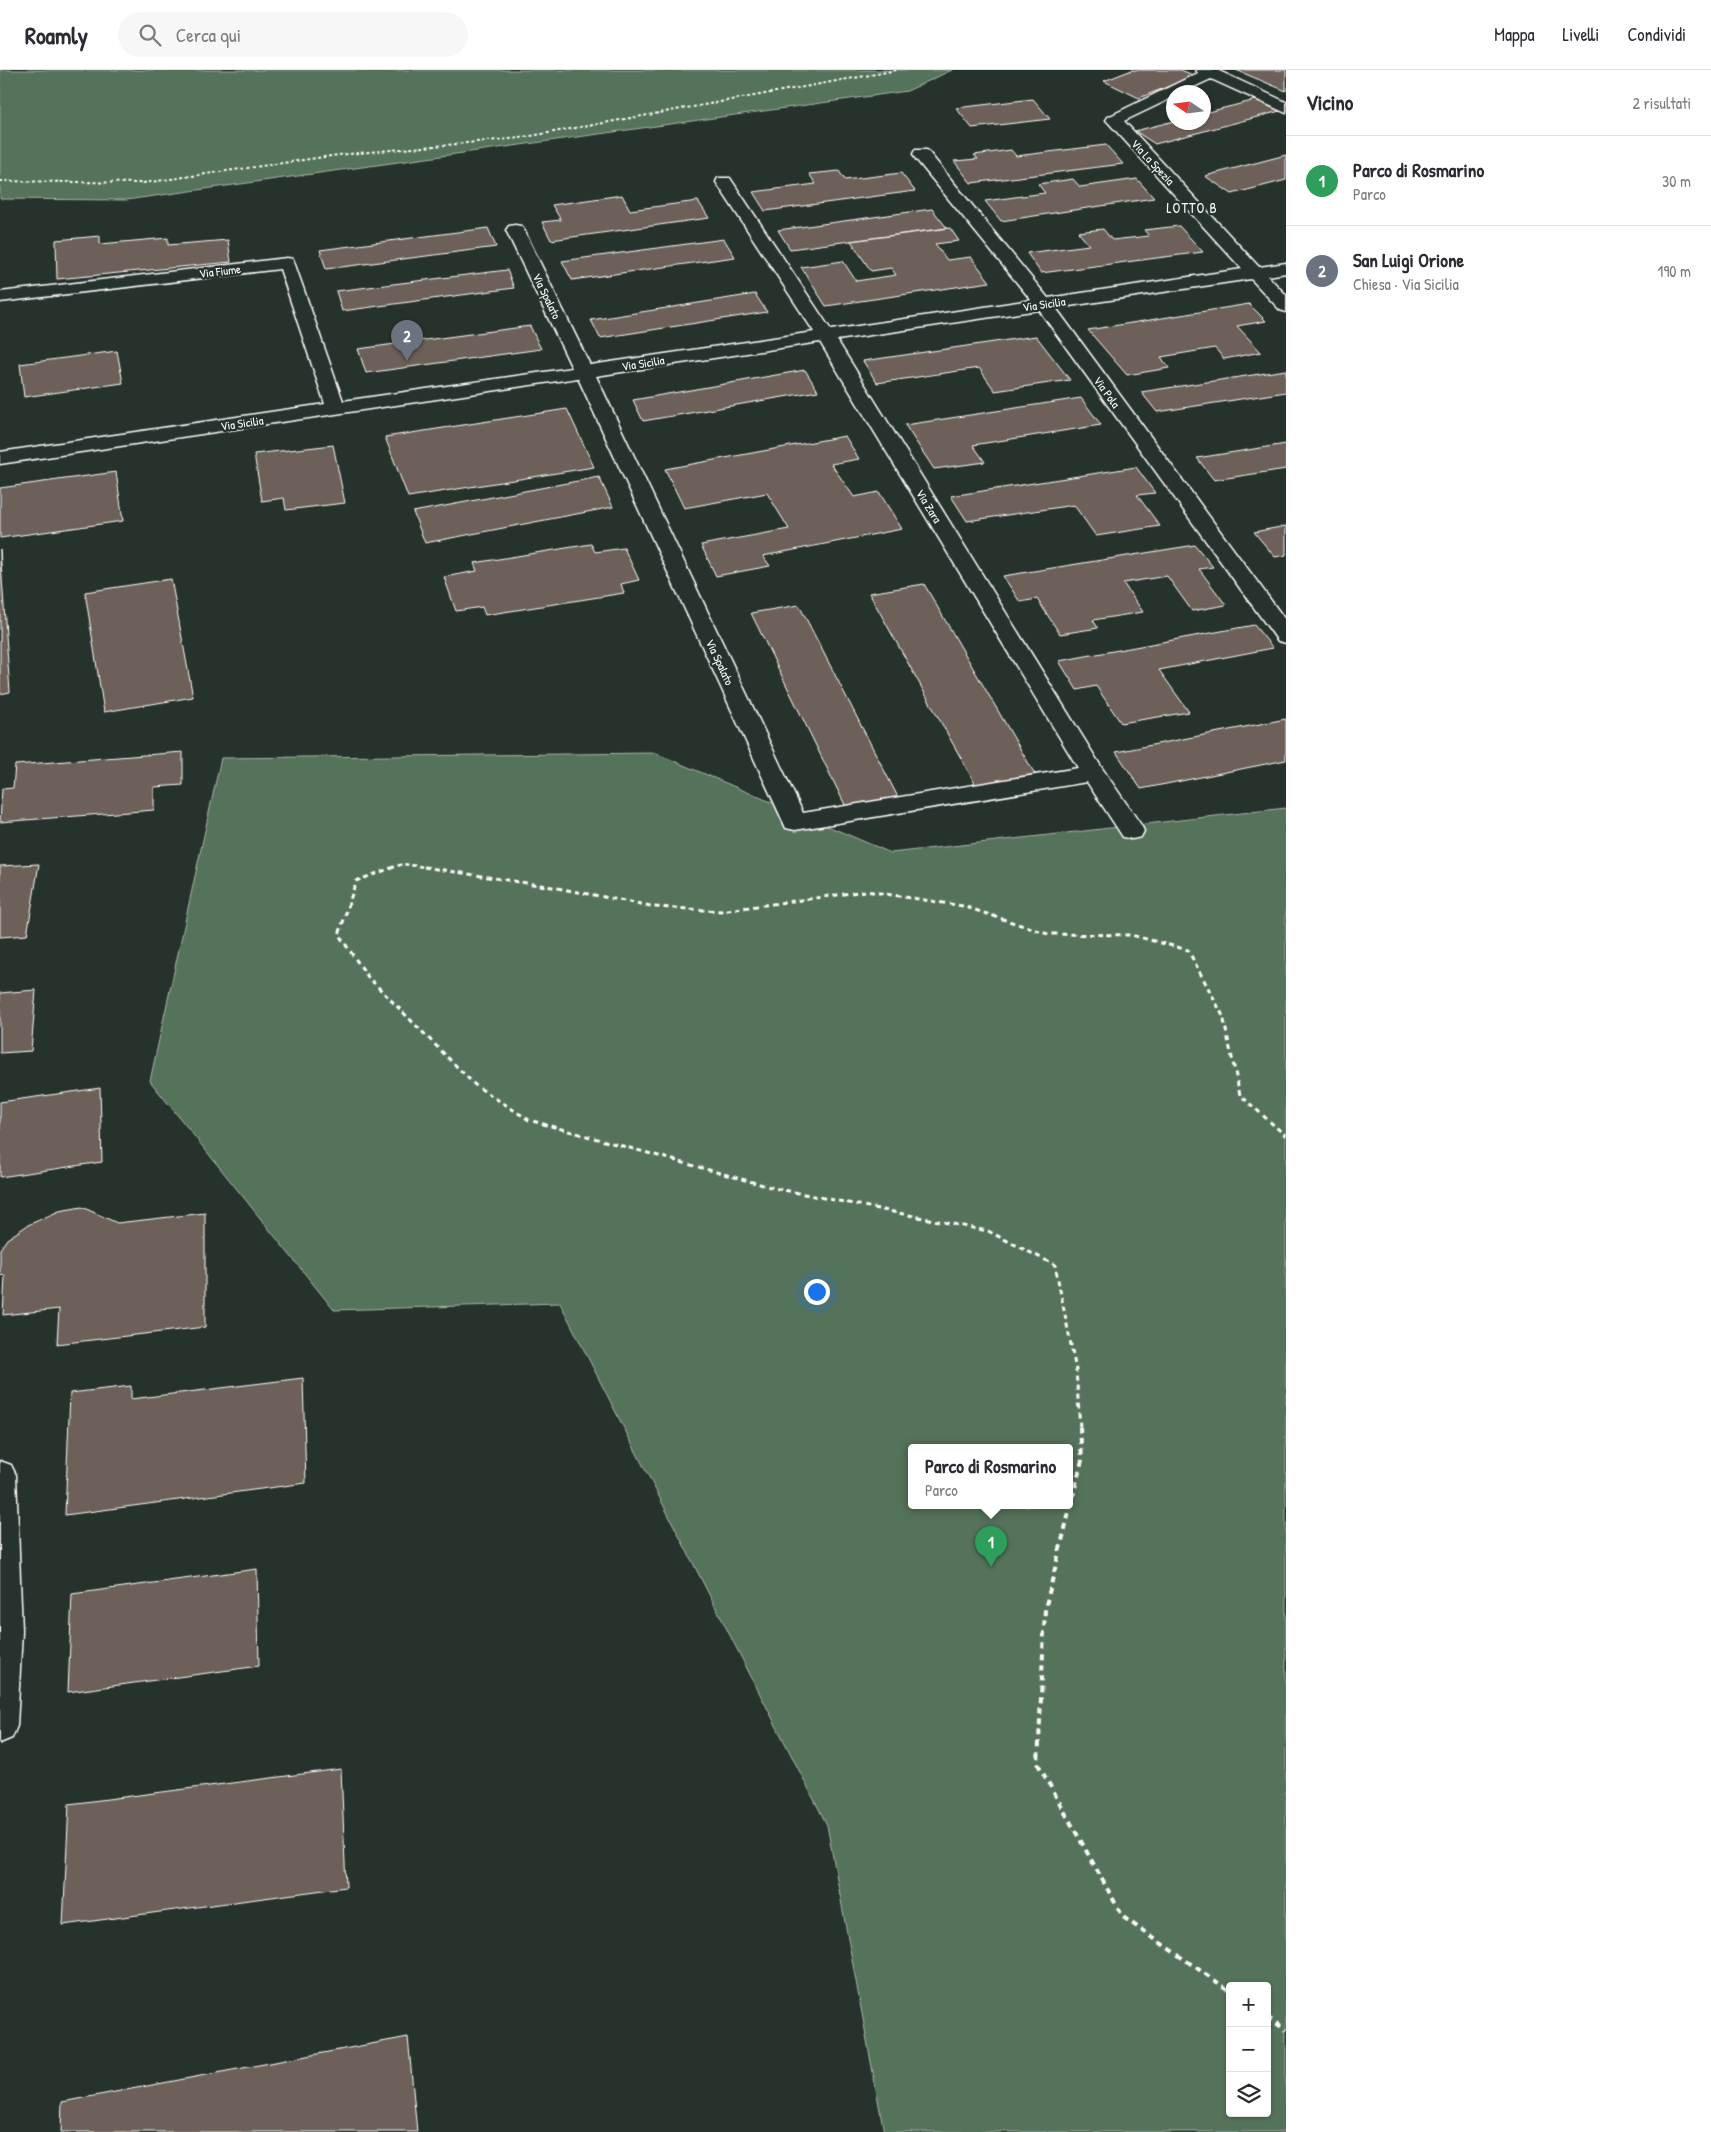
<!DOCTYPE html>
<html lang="it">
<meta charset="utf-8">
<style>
:root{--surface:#fff;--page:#f7f7f7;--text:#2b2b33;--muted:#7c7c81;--line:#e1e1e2;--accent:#8a764a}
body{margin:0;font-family:"Patrick Hand",sans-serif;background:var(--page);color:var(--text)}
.controls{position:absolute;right:15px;bottom:15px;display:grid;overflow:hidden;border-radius:5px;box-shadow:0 1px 4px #0004}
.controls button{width:45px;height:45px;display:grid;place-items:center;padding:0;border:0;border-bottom:1px solid var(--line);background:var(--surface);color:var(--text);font:25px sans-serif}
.compass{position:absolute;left:1166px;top:15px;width:45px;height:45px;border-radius:50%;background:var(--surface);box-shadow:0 1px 4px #0004;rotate:283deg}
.you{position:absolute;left:816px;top:1221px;width:18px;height:18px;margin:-12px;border:4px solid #fff;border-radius:50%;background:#1a73e8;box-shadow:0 0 0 8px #1a73e833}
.badge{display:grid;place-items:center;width:32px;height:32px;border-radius:50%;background:var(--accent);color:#fff;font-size:16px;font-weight:700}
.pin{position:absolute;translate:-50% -41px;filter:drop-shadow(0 1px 2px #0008)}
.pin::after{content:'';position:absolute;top:26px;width:18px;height:15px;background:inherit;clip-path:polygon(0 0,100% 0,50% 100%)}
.popup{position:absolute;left:908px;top:1374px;width:165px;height:65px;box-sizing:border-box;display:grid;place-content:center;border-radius:5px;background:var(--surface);filter:drop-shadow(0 1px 4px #0005);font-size:16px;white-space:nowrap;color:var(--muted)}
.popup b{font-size:19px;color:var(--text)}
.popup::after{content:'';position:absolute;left:50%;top:100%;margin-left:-10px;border:10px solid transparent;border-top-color:var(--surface)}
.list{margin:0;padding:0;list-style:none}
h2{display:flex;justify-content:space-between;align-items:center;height:65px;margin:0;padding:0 20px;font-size:21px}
h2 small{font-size:16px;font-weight:400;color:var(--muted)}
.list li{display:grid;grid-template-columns:32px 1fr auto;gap:15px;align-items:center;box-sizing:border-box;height:90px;padding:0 20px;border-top:1px solid var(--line)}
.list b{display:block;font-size:19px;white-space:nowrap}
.list p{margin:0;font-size:16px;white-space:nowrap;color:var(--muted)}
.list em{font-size:16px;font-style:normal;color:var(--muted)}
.icon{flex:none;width:28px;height:28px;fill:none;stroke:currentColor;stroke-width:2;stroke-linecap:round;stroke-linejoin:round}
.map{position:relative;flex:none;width:1286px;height:2062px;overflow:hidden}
header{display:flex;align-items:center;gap:30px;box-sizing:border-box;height:70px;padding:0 25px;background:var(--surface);border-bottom:1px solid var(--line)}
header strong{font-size:24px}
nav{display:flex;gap:28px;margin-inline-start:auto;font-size:18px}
.search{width:350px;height:45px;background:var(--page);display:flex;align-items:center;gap:12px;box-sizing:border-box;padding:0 18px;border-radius:28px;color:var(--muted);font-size:19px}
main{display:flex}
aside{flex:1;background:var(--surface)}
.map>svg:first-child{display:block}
.green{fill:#54725a;stroke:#aab8ac;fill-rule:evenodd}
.building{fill:#6d6159;stroke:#fff}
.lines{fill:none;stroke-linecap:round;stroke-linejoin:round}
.minor-casing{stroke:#fff;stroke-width:3}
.path-far3{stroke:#fff;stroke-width:2;stroke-dasharray:3 2.5;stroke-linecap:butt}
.path-far2{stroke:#fff;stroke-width:2.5;stroke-dasharray:4 3;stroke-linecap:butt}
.path-far1{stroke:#fff;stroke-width:3;stroke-dasharray:5 4;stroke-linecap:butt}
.path{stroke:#fff;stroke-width:4;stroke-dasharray:6 5;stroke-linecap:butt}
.minor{fill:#26332d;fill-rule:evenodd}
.labels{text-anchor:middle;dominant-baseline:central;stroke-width:4.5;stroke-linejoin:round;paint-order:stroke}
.far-street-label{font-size:12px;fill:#fff;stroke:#26332d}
.far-neighbourhood-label{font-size:14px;letter-spacing:1px;fill:#fff;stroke:#26332d}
</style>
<header>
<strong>Roamly</strong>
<div class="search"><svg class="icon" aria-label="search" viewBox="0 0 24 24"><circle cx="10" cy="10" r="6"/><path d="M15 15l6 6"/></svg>Cerca qui</div>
<nav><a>Mappa</a><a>Livelli</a><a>Condividi</a></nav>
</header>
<main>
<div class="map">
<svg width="1286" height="2062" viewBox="0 0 1286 2062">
<rect width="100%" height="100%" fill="#26332d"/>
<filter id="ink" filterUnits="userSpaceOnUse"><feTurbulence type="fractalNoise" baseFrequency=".02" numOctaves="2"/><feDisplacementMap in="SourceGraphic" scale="10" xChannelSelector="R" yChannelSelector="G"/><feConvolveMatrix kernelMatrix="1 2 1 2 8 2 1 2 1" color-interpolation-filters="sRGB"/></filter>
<g filter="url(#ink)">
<g class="green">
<path d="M0 0H952L907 21 126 130 0 129Z"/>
<path d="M655 683 891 783 1286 738V2062H884L827 1755 560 1233 334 1240 150 1011 221 688ZM912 1378H1070V1436H912ZM1230 1916H1267V2043H1230Z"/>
</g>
<g class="building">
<path d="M1132 0H1181L1195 6 1139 28 1104 11Z"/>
<path d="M1236 0H1286V21Z"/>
<path d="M1033 29 1050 49 972 58 956 38Z"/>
<path d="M1260 29 1280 41 1155 74 1135 61 1174 51 1204 52V43Z"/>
<path d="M1106 75 1123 94 971 113 954 91 978 89 974 85 1011 80 1016 86Z"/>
<path d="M1286 85V110L1232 124 1205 106Z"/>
<path d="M839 101 845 110 901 103 915 121 765 141 753 122 816 114 809 104Z"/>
<path d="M1073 109 1080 117 1137 109 1154 128 1001 151 985 131 1045 123 1038 114Z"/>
<path d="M622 125 630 140 698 131 709 148 551 170 542 152 561 150 552 135Z"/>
<path d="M932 139 947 158 790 179 778 160Z"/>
<path d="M1179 156 1203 182 1041 203 1027 183 1089 175 1078 162 1103 159 1112 170 1149 166 1144 160Z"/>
<path d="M488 158 496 177 326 199 320 180Z"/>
<path d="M950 158 959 171 935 174 947 190 971 187 990 212 826 236 801 197 843 191 856 211 896 205 891 198 871 201 851 171Z"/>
<path d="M100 166V174L168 168V175L228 170 231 192 57 209 56 170Z"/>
<path d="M724 169 735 187 572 210 562 191Z"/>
<path d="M507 200 514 218 342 241 336 221Z"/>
<path d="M755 224 767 242 600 268 591 250Z"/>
<path d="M1249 234 1266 251 1237 256 1261 282 1224 289 1215 278 1161 287 1169 298 1127 305 1088 260Z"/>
<path d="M530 256 541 279 366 303 358 279Z"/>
<path d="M1036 266 1070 310 995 321 979 298 877 313 863 291Z"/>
<path d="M117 281 123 313 24 327 20 294Z"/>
<path d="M805 300 818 321 643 351 633 330Z"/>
<path d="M1286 300V322L1157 342 1141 322Z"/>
<path d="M1081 328 1101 355 973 375 985 392 934 399 905 355Z"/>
<path d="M567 339 594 397 408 427 385 367Z"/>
<path d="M845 366 859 389 831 394 854 427 879 422 902 459 763 486 770 496 716 506 701 475 789 459 767 423 684 438 665 399Z"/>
<path d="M1286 374V399L1214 410 1197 388Z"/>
<path d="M333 375 345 433 286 440 284 428 262 431 254 384Z"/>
<path d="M1136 397 1155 423 1137 425 1160 456 1096 466 1074 435 967 451 951 426Z"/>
<path d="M116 402 123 451 0 468V418Z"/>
<path d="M599 407 613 437 425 473 413 442Z"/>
<path d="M1286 456V485L1275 487 1254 462Z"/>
<path d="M591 474 595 482 624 478 639 510 621 514 624 523 485 545 482 537 456 541 444 507 477 501 474 493Z"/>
<path d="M1195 475 1213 497 1199 499 1226 535 1192 541 1167 506 1123 513 1143 542 1093 550 1098 558 1060 564 1037 529 1020 532 1003 506Z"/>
<path d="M0 479 10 622 0 624Z"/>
<path d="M171 509 193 627 104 642 85 522Z"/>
<path d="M924 514 1036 706 977 717 869 523Z"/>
<path d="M799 535 900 731 848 741 751 543Z"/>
<path d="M1254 555 1273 578 1159 600 1189 642 1121 653 1096 616 1077 620 1059 591Z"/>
<path d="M1286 649V690L1141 719 1116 682Z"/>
<path d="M183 682V715L154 717V740L0 752 2 719 13 718 15 695Z"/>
<path d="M39 794 27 865 0 867V796Z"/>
<path d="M36 920 31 981 0 983V923Z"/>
<path d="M100 1018 102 1092 0 1107V1032Z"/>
<path d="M82 1137 117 1153 205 1143V1257L57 1274 59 1239 3 1245 5 1206 0 1205V1179L7 1169 28 1155 59 1141Z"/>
<path d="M303 1308 306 1413 65 1445 70 1323 131 1316V1329Z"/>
<path d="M257 1499 259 1596 68 1622 72 1524Z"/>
<path d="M341 1699 346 1817 63 1855 69 1734Z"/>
<path d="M408 1967 417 2062H61L62 2032Z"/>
</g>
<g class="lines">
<defs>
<g id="minor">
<path d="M1196 0H1217L1286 32V43L1211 9 1183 22H1174V27L1124 51 1259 197 1286 193V203L1268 206 1286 225V242L1280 240 1251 209 1056 238 1286 551V573L1278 571 1039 240 837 270 1102 698 1141 755 1144 761 1141 767 1132 769 1123 767 1087 712 795 760 786 758 578 308 0 394V382L325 334 280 199 0 232V222L287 188 293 189 343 331 572 298 506 160 509 156 515 155 521 156 524 160 590 295 814 262 716 112 718 108H730L831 260 1031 230 915 88 913 84 915 80H927L1048 228 1242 199 1106 50 1108 47 1198 3ZM820 272 1078 698 803 743 596 306Z"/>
<path d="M0 1391 11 1395 16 1405 22 1561 17 1656 12 1668 0 1673Z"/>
</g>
</defs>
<use href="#minor" class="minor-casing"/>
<path class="path-far3" d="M0 111 143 113 338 85 520 68 898 0"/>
<path class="path-far2" d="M391 798 403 794 432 798"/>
<g class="path-far1">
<path d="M394 797 356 811 339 865 368 907 475 1015 529 1050 774 1118 988 1161 1055 1195 1076 1300 1080 1358"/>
<path d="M424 797 552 817 656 837 721 841 866 821 963 836 1048 864 1131 865 1188 880 1223 946 1240 1025 1286 1066"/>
</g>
<g class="path">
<path d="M1080 1357 1082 1390 1045 1539 1038 1694 1123 1847 1230 1921"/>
<path d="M1267 1947 1286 1960"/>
</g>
<use href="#minor" class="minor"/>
</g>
</g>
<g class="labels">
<g class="far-street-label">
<text transform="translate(1153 92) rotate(47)">Via La Spezia</text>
<text transform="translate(220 201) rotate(-7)">Via Fiume</text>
<text transform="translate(547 226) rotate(64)">Via Spalato</text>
<text transform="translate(1044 234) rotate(-8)">Via Sicilia</text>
<text transform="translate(643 293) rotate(-9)">Via Sicilia</text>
<text transform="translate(1107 322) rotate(54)">Via Pola</text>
<text transform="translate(242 353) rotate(-8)">Via Sicilia</text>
<text transform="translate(929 436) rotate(58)">Via Zara</text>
<text transform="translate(720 592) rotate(65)">Via Spalato</text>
</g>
<g class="far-neighbourhood-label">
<text x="1192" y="137">LOTTO B</text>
</g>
</g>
</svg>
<div class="controls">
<button>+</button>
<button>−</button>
<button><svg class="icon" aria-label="layers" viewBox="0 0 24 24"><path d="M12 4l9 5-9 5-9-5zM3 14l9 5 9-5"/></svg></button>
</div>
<svg class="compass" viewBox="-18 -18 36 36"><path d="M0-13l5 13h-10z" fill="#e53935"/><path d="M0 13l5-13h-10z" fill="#7c7c81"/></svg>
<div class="you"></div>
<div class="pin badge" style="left:991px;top:1497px;background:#2e9e5b">1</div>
<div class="popup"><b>Parco di Rosmarino</b>Parco</div>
<div class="pin badge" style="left:407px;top:291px;background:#6b7280">2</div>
</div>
<aside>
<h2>Vicino<small>2 risultati</small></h2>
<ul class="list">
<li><span class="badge" style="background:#2e9e5b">1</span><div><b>Parco di Rosmarino</b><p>Parco</p></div><em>30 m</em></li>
<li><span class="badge" style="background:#6b7280">2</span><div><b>San Luigi Orione</b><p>Chiesa · Via Sicilia</p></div><em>190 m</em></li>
</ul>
</aside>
</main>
